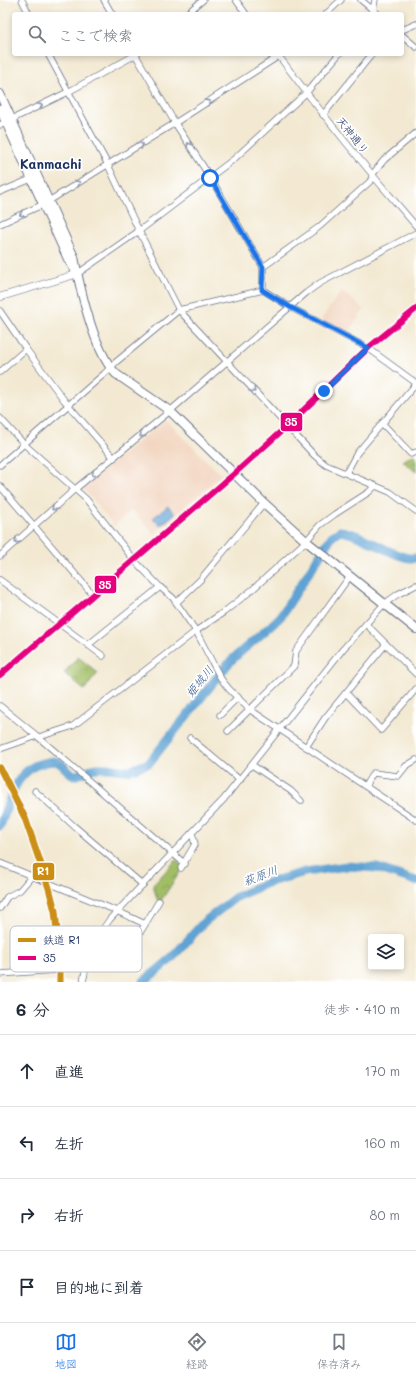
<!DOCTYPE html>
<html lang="ja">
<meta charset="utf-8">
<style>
:root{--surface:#fff;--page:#f6f6f7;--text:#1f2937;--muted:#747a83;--line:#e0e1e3;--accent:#1a73e8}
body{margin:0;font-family:Mali,"Klee One",sans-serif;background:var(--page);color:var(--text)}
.controls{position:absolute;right:12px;bottom:12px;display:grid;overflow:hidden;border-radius:4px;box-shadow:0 2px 6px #0003}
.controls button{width:36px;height:36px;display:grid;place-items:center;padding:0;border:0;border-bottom:1px solid var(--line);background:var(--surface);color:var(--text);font:20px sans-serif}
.stop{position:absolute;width:12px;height:12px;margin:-9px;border:3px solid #1a73e8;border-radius:50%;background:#fff}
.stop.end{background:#1a73e8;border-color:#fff;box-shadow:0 1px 4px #0008}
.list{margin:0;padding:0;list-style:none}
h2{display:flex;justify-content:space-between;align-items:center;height:52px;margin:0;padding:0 16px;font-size:17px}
h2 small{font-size:13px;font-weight:400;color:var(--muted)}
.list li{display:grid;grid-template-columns:26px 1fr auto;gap:12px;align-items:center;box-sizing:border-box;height:72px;padding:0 16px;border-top:1px solid var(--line)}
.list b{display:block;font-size:15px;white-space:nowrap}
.list em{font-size:13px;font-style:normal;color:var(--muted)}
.icon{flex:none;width:22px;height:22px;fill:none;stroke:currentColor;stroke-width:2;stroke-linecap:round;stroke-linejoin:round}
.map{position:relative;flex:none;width:416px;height:982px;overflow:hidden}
.search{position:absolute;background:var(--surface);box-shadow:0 2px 6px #0003;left:12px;right:12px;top:12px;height:44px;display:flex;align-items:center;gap:10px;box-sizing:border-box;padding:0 14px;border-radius:4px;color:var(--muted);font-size:15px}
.sheet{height:340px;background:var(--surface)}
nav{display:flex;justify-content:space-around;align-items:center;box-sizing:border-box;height:56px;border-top:1px solid var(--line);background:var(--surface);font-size:11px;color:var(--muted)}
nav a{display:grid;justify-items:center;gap:2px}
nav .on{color:var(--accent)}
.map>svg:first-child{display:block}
.built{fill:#f2d4be}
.park{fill:url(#park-crowns);stroke:#5e7662}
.water{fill:url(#water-ripples);stroke:#3d6898}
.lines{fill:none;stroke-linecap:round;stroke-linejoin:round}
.river{stroke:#5fa2d3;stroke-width:9}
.minor-casing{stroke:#677087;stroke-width:7}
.major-casing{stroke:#677087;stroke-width:8}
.highway-casing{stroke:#677087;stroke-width:10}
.minor{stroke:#fff;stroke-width:5.5}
.major{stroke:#fff;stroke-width:7}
.highway{stroke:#fff;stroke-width:8}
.bus-1-casing{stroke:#fff;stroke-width:9}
.bus-1{stroke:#e5007d;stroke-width:6}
.rail-1-casing{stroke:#fff;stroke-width:10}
.rail-1{stroke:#cb8e13;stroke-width:7}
.oneway{stroke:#8d97ae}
.route{stroke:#1a73e8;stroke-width:5}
.labels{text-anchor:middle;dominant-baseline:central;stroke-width:3.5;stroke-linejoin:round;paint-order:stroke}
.street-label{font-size:11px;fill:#1b2f5e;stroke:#fff}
.water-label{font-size:12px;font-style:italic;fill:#365d8d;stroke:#fff}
.quarter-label{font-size:13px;font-weight:bold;fill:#1b2f5e;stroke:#fff}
.key{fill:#fff;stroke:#bbc1cf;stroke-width:1}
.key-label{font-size:11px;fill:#1b2f5e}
.line-badge{stroke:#fff;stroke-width:1.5}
.badge-label{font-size:11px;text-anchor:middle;font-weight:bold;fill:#fff}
</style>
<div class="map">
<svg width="416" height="982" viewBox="0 0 416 982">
<defs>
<pattern id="park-crowns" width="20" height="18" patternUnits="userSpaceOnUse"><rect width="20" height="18" fill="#a2be65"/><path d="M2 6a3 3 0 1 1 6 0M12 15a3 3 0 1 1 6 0" fill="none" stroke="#839b56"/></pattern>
<pattern id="water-ripples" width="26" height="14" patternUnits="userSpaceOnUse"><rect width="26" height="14" fill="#5fa2d3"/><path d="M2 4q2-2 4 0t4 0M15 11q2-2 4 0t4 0" fill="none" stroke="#4e84ae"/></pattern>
</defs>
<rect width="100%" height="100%" fill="#fff"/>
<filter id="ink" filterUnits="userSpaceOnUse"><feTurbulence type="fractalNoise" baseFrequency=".025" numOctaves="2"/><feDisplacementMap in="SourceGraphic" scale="8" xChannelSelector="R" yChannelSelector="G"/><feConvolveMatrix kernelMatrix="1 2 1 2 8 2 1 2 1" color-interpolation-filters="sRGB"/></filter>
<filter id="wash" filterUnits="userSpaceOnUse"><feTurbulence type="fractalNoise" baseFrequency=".012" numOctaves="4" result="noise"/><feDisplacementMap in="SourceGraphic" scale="16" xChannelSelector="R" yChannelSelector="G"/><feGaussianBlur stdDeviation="0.9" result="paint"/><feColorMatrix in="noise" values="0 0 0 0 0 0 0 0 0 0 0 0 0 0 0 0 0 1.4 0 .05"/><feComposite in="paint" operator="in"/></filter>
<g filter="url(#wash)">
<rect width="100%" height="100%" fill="#f3e9d2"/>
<g class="built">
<path d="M341 291 364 309 347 335 321 320Z"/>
<path d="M164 420 167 421 221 475 154 534 132 510 114 526 83 488Z"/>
</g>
<g class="park">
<path d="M416 455V472L403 461 411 456Z"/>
<path d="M78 657 98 673 84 690 64 673Z"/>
<path d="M176 860 182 865V869L160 902 157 899 153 885Z"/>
</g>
<path class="water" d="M168 506 175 514 160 526 153 518Z"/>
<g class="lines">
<g class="river">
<path d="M0 826C9 803 15 769 43 763 47 762 51 761 55 761 63 762 69 775 75 775 80 775 87 770 92 769 104 765 117 771 129 770 135 769 143 765 149 763L228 664C244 647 264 634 281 616L332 536 340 531C364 533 396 561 416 558"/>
<path d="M143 982 171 959 204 922 236 897 270 882 305 872 347 866 377 868 416 881"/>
</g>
</g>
</g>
<g filter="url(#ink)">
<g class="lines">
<defs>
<g id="minor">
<path d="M22 0 29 14"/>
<path d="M104 0 112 14"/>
<path d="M236 0 246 14"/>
<path d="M361 0 378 14"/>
<path d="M186 14 203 0"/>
<path d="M326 14 341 0"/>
<path d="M371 14 373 10 375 0"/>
<path d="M402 30 416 24"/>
<path d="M402 35 416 47"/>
<path d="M48 54 108 165 139 231 179 310 314 455 326 465 390 492 416 511"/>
<path d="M135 54 175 123 210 177 263 267V290"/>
<path d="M278 55C322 114 368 171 416 226"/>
<path d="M323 115 372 54"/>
<path d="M0 125 68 92 137 54"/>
<path d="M372 175 384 160 416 133"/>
<path d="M0 192 31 179"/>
<path d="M0 224 44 204 175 123 282 54"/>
<path d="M263 267 319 227 374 178"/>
<path d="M77 274 139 231 234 159 306 93 339 54"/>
<path d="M0 311 26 349 64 400 114 458"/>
<path d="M0 372 26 349"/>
<path d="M0 418 24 444 86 499 134 560 160 587 173 598 196 631 221 679 229 689 249 709 416 820"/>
<path d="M382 423 411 454 416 452"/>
<path d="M0 465 104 374 116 362 179 310 263 290 290 307 368 348 416 383"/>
<path d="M346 473 357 453 416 384"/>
<path d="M0 486 93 595"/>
<path d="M0 556 74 490 170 411 306 293 320 283 416 233"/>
<path d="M0 580 103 656"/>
<path d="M177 602 200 580 264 503"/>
<path d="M366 624 416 674"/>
<path d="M88 645 160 587"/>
<path d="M0 675 234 474 287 426 368 348 416 309"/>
<path d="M346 693 381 730 416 689"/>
<path d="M0 706 37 736 185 864"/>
<path d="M220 715 238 697"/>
<path d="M228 731 294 666 296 651 299 647 350 576"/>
<path d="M39 737 73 726 196 631 224 612 252 590 306 541 320 525 335 514 369 492 375 486"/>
<path d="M190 738 240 780"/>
<path d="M306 747 325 718 386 644"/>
<path d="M0 749 37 736"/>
<path d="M252 765 291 791 301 801"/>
<path d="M365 786 373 773 398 776 406 766 416 760"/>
<path d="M35 791 74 826 143 885"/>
<path d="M0 863 117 911 145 924"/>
<path d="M181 868 195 844 192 833"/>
<path d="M0 908 7 897 20 890 31 877"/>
<path d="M94 943 110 951H114L133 940 141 931 159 901"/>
<path d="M0 974 58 970 82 959 88 940 89 938 96 939"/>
<path d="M83 982C87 958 95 939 110 919L224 799 343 649 384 604 398 594 416 585"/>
</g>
<path id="major" d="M0 297 77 274"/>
<g id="highway">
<path d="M0 94 74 257C80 288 94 351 116 374L170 411 264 503 306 541 416 629"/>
<path d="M0 109 68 259 75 270"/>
</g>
</defs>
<use href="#minor" class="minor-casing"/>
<use href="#major" class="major-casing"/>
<use href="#highway" class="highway-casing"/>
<use href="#minor" class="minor"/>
<use href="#major" class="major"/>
<use href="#highway" class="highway"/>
<defs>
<path id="bus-1" d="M0 675 234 474 287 426 368 348 416 309"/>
</defs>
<use href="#bus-1" class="bus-1-casing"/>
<use href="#bus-1" class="bus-1"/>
<defs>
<path id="rail-1" d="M0 768 25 818 49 888 55 911 60 962V982"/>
</defs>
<use href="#rail-1" class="rail-1-casing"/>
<use href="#rail-1" class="rail-1"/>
</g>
<defs><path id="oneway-chevron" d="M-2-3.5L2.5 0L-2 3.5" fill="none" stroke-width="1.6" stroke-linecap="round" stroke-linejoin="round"/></defs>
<g class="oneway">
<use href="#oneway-chevron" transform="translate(208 102) rotate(-32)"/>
<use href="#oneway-chevron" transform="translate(40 106) rotate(-27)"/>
<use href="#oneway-chevron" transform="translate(141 145) rotate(-32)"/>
<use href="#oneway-chevron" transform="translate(189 145) rotate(-123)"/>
<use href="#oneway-chevron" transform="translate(78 183) rotate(-30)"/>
<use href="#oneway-chevron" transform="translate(22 214) rotate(156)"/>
<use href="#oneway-chevron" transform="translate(253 390) rotate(47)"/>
<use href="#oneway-chevron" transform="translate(142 435) rotate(140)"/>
<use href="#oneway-chevron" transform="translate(94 474) rotate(141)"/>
<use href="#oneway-chevron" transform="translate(54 508) rotate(138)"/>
<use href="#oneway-chevron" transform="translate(17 541) rotate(139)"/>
</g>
</g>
<g class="lines" filter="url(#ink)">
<path class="route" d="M210 178 263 267 262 290 290 307 368 348 324 391"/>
</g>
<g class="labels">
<g class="street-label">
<text transform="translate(353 135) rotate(51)">天神通り</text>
</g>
<g class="water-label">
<text transform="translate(199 681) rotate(-51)">姫城川</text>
<text transform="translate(260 875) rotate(-21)">萩原川</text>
</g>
<g class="quarter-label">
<text x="51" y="163">Kanmachi</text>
</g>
</g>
<rect x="10" y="926" width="132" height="46" rx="6" class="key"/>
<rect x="18" y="938" width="18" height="4" fill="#cb8e13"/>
<rect x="18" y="956" width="18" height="4" fill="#e5007d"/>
<g class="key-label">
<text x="43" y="944">鉄道 R1</text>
<text x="43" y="962">35</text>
</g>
<g class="line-badge">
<rect x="280" y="412" width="23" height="20" rx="4" fill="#e5007d"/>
<rect x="94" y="575" width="23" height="19" rx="4" fill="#e5007d"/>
<rect x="32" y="862" width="23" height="19" rx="4" fill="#cb8e13"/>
</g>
<g class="badge-label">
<text x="291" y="426">35</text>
<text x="105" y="589">35</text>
<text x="43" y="875">R1</text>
</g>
</svg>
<div class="controls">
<button><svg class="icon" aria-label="layers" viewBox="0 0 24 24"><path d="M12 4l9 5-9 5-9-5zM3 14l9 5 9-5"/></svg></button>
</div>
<div class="stop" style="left:210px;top:178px"></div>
<div class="stop end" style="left:324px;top:391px"></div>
<div class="search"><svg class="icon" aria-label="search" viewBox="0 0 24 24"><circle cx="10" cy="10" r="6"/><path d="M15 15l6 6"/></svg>ここで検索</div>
</div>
<section class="sheet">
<h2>6 分<small>徒歩 · 410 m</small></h2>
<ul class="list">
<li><svg class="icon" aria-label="ahead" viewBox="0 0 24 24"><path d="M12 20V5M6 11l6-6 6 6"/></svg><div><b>直進</b></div><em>170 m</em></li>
<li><svg class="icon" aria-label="left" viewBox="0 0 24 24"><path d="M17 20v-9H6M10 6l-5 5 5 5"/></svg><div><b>左折</b></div><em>160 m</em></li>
<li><svg class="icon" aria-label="right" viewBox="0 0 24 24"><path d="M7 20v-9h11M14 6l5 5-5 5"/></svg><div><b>右折</b></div><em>80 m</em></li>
<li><svg class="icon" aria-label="arrive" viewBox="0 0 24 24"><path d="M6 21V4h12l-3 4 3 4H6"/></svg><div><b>目的地に到着</b></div></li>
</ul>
</section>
<nav>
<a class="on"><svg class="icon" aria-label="map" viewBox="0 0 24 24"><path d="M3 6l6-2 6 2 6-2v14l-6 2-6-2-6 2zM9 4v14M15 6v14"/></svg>地図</a>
<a><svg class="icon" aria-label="directions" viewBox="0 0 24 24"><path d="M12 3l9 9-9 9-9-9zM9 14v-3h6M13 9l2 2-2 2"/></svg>経路</a>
<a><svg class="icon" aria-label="saved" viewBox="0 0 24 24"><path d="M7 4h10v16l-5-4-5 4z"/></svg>保存済み</a>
</nav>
